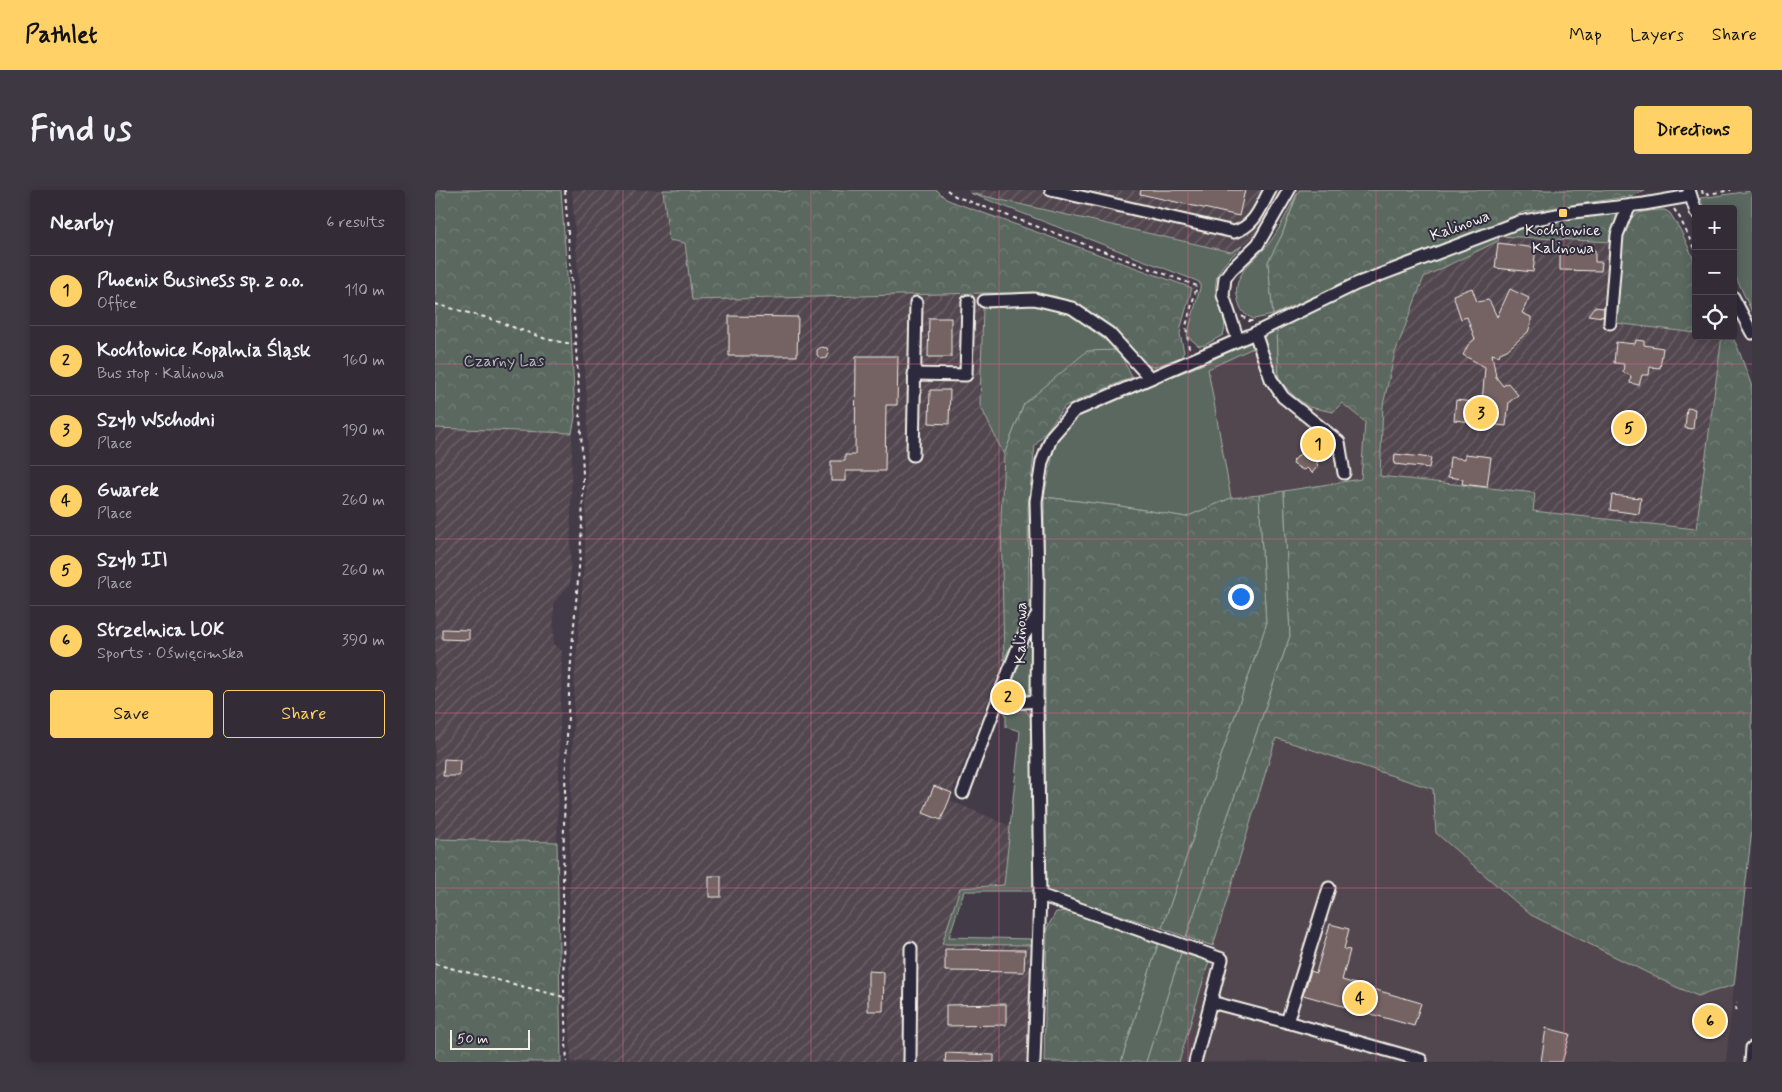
<!DOCTYPE html>
<meta charset="utf-8">
<style>
:root{--surface:#332c36;--page:#3e3842;--text:#f1f3f6;--muted:#a9a7ad;--line:#4e4851;--accent:#ffd166}
body{margin:0;font-family:Mynerve,sans-serif;background:var(--page);color:var(--text)}
.controls{position:absolute;right:15px;top:15px;display:grid;overflow:hidden;border-radius:5px;box-shadow:0 2px 12px #0003}
.controls button{width:45px;height:45px;display:grid;place-items:center;padding:0;border:0;border-bottom:1px solid var(--line);background:var(--surface);color:var(--text);font:25px sans-serif}
.scale{position:absolute;left:15px;bottom:12px;width:80px;box-sizing:border-box;padding-left:5px;border:2px solid #f4f1e8;border-top:0;font-size:14px;line-height:18px;white-space:nowrap;color:#f4f1e8;-webkit-text-stroke:4px #2f2a3d;paint-order:stroke}
.you{position:absolute;left:805px;top:406px;width:18px;height:18px;margin:-12px;border:4px solid #fff;border-radius:50%;background:#1a73e8;box-shadow:0 0 0 8px #1a73e833}
.badge{display:grid;place-items:center;width:32px;height:32px;border-radius:50%;background:var(--accent);color:#111;font-size:16px;font-weight:700}
.pin{position:absolute;translate:-50% -50%;border:2px solid #fff;box-shadow:0 1px 5px #0006}
.list{margin:0;padding:0;list-style:none}
h2{display:flex;justify-content:space-between;align-items:center;height:65px;margin:0;padding:0 20px;font-size:21px}
h2 small{font-size:16px;font-weight:400;color:var(--muted)}
.list li{display:grid;grid-template-columns:32px 1fr auto;gap:15px;align-items:center;box-sizing:border-box;height:70px;padding:0 20px;border-top:1px solid var(--line)}
.list b{display:block;font-size:19px;white-space:nowrap}
.list p{margin:0;font-size:16px;white-space:nowrap;color:var(--muted)}
.list em{font-size:16px;font-style:normal;color:var(--muted)}
.actions{display:flex;gap:10px;padding:15px 20px}
.actions a{flex:1;padding:11px 0;border:1px solid var(--accent);border-radius:5px;text-align:center;font-size:18px;color:var(--accent)}
.actions .main{background:var(--accent);color:#111}
.icon{flex:none;width:28px;height:28px;fill:none;stroke:currentColor;stroke-width:2;stroke-linecap:round;stroke-linejoin:round}
.map{position:relative;flex:none;width:1317px;height:872px;overflow:hidden;border-radius:5px}
header{display:flex;align-items:center;gap:30px;box-sizing:border-box;height:70px;padding:0 25px;background:var(--accent);color:#111}
header strong{font-size:24px}
nav{display:flex;gap:28px;margin-inline-start:auto;font-size:18px}
.intro{display:flex;align-items:center;justify-content:space-between;box-sizing:border-box;height:120px;padding:0 30px}
h1{margin:0;font-size:35px}
.button{padding:12px 22px;border-radius:5px;background:var(--accent);color:#111;font-size:18px;font-weight:700}
main{display:flex;gap:30px;padding:0 30px}
aside{flex:1;background:var(--surface);border-radius:5px;box-shadow:0 2px 12px #0003}
.map>svg:first-child{display:block}
.built{fill:#534750}
.industrial{fill:url(#industrial-furrows)}
.green{fill:#5a685e;stroke:#a7aca3}
.forest{fill:url(#forest-crowns);stroke:#a7aca3}
.building{fill:#756262;stroke:#f4f1e8}
.lines{fill:none;stroke-linecap:round;stroke-linejoin:round}
.minor-casing{stroke:#f4f1e8;stroke-width:15}
.path{stroke:#f4f1e8;stroke-width:2;stroke-dasharray:4 4;stroke-linecap:butt}
.minor{stroke:#2f2a3d;stroke-width:11}
.grid{fill:none;stroke:#d4648c;stroke-width:1;stroke-opacity:0.55}
.poi-dot{fill:#ffd166;stroke:#2f2a3d;stroke-width:2}
.labels{text-anchor:middle;dominant-baseline:central;stroke-width:4;stroke-linejoin:round;paint-order:stroke}
.street-label{font-size:16px;fill:#f4f1e8;stroke:#2f2a3d}
.poi-label{font-size:16px;fill:#f4f1e8;stroke:#2f2a3d}
.park-label{font-size:16px;fill:#b6bab1;stroke:#2f2a3d}
</style>
<header>
<strong>Pathlet</strong>
<nav><a>Map</a><a>Layers</a><a>Share</a></nav>
</header>
<div class="intro"><h1>Find us</h1><a class="button">Directions</a></div>
<main>
<aside>
<h2>Nearby<small>6 results</small></h2>
<ul class="list">
<li><span class="badge">1</span><div><b>Phoenix Business sp. z o.o.</b><p>Office</p></div><em>110 m</em></li>
<li><span class="badge">2</span><div><b>Kochłowice Kopalnia Śląsk</b><p>Bus stop · Kalinowa</p></div><em>160 m</em></li>
<li><span class="badge">3</span><div><b>Szyb Wschodni</b><p>Place</p></div><em>190 m</em></li>
<li><span class="badge">4</span><div><b>Gwarek</b><p>Place</p></div><em>260 m</em></li>
<li><span class="badge">5</span><div><b>Szyb III</b><p>Place</p></div><em>260 m</em></li>
<li><span class="badge">6</span><div><b>Strzelnica LOK</b><p>Sports · Oświęcimska</p></div><em>390 m</em></li>
</ul>
<div class="actions"><a class="main">Save</a><a>Share</a></div>
</aside>
<div class="map">
<svg width="1317" height="872" viewBox="0 0 1317 872">
<defs>
<pattern id="industrial-furrows" width="10" height="10" patternUnits="userSpaceOnUse" patternTransform="scale(1.25)"><rect width="10" height="10" fill="#534750"/><path d="M-1 1l2-2M0 10L10 0M9 11l2-2" fill="none" stroke="#6c6269"/></pattern>
<pattern id="forest-crowns" width="20" height="18" patternUnits="userSpaceOnUse" patternTransform="scale(1.25)"><rect width="20" height="18" fill="#5a685e"/><path d="M2 6a3 3 0 1 1 6 0M12 15a3 3 0 1 1 6 0" fill="none" stroke="#727e75"/></pattern>
</defs>
<rect width="100%" height="100%" fill="#443b48"/>
<filter id="ink" filterUnits="userSpaceOnUse"><feTurbulence type="fractalNoise" baseFrequency=".02" numOctaves="2"/><feDisplacementMap in="SourceGraphic" scale="10" xChannelSelector="R" yChannelSelector="G"/><feConvolveMatrix kernelMatrix="1 2 1 2 8 2 1 2 1" color-interpolation-filters="sRGB"/></filter>
<g filter="url(#ink)">
<g class="built">
<path d="M818 158 827 191 838 208 864 231 871 225 874 217 898 222 906 213 930 232 926 290 796 308 772 179Z"/>
<path d="M840 548 999 599 1001 643 1096 725 1239 796 1263 806 1299 795 1291 872H744Z"/>
</g>
<g class="industrial">
<path d="M137 0H228L234 50 250 53 258 110 549 103 545 215 569 265 566 328 569 470 514 610 575 636 569 695 525 699 507 754 596 755 593 872H136L134 808 135 635 140 484 150 363 153 223Z"/>
<path d="M532 0H846L820 45 807 56 796 62 535 3Z"/>
<path d="M1063 46 1176 52 1180 133 1261 143V146H1287L1261 339 1098 321 1100 303 945 286 948 215 960 163 989 87 1062 51Z"/>
<path d="M0 238 137 243 135 394 119 412 118 454 127 461 122 652 0 649Z"/>
</g>
<g class="green">
<path d="M1317 1V122L1298 81V19H1269L1265 8Z"/>
<path d="M535 3 796 62 807 56C800 64 788 73 784 82 772 106 796 124 788 145L770 155 764 156 752 146 765 98V93L762 91Z"/>
<path d="M862 4 847 45 833 72 838 125 819 129C809 125 806 121 803 110 795 83 822 70 835 52 846 37 853 20 862 4Z"/>
<path d="M596 114 634 123 683 160 652 162 589 214 569 265 545 215 548 118Z"/>
<path d="M842 138 844 190 840 186 825 146Z"/>
<path d="M815 151 818 158 773 179 796 308 751 327 685 316 609 307 620 254 644 224 771 173Z"/>
<path d="M849 301 855 446 751 747 727 738 831 435 824 305Z"/>
<path d="M590 455H594L597 457V496L594 503 588 505 581 504 576 498Z"/>
<path d="M579 517 591 520 596 528 598 701H529L514 747 597 749 596 755 507 754 525 698 569 695 585 541 571 537V524L567 521Z"/>
<path d="M723 754 746 763 711 872H686Z"/>
</g>
<g class="forest">
<path d="M0 0H126L136 141 140 227 137 243 0 238Z"/>
<path d="M228 0H338L348 2 357 0H502L511 9 518 12 757 98 746 137 745 144 749 162 746 167 719 177 710 175 680 142 655 123 622 107 607 104 549 103 257 110 250 53 234 50Z"/>
<path d="M864 0H1210L1198 6 1089 22 933 82 838 125 833 72 847 45Z"/>
<path d="M1224 20H1230L1235 23 1246 41 1261 74V143L1180 133 1189 39C1198 21 1206 22 1224 20Z"/>
<path d="M1177 22 1185 25 1180 33 1176 52 1064 46 1063 51 989 87 960 163 948 215 945 286 1100 303 1098 321 1261 339 1287 146H1297L1303 158 1317 197V639L1299 795 1263 806 1239 796 1096 725 1001 643 998 599 841 548 778 756 751 747 855 446 849 301 926 289 930 232 907 213 898 222 874 217 859 206 844 190 842 138 922 97 1088 34Z"/>
<path d="M683 160 697 187 630 216 600 256 593 317 594 415 569 470 566 328 569 265 589 214 652 161Z"/>
<path d="M824 305 831 435 727 738 611 702 609 307 685 316 751 327 796 308Z"/>
<path d="M0 649 122 652 126 872H0Z"/>
<path d="M634 721 723 754 686 872H609L612 738 621 722Z"/>
<path d="M746 763 774 771 744 872H711Z"/>
</g>
<g class="building">
<path d="M706 0H810L804 26 705 4Z"/>
<path d="M1063 53 1101 58 1098 82 1060 78Z"/>
<path d="M1125 58 1160 60V72H1167L1166 81 1125 80Z"/>
<path d="M1037 98 1042 112 1053 110 1055 112 1062 127 1075 99 1094 108 1087 123 1096 127V134L1093 142 1072 160 1065 163 1064 166 1057 164 1061 187 1068 196 1073 193 1083 205 1074 212 1071 236 1019 230 1021 210 1047 213 1050 177 1028 165 1033 155 1040 149 1032 127 1026 129 1018 105Z"/>
<path d="M1159 117 1169 118 1168 127 1153 125Z"/>
<path d="M294 126 363 127 362 166H294Z"/>
<path d="M494 128H516V167H493Z"/>
<path d="M1201 150 1209 151V155L1228 158 1225 178 1215 177 1214 185H1207L1204 195 1195 193 1196 186 1188 182 1189 174 1179 173 1181 152 1200 154Z"/>
<path d="M386 157 392 158 394 163 392 168 386 169 382 165V160Z"/>
<path d="M421 166H463L462 215H451L450 281H411V291H396V271H410V265H420Z"/>
<path d="M495 200H515L514 234 494 233Z"/>
<path d="M1252 218 1260 219 1258 239 1250 238Z"/>
<path d="M882 247 892 256 886 261 890 265 881 274 883 276 877 283 872 278 868 280 858 274 859 272 858 271Z"/>
<path d="M960 264 996 268 994 278 959 274Z"/>
<path d="M1030 264 1056 267 1052 297 1027 294 1028 289 1013 287 1015 267 1030 269Z"/>
<path d="M1177 305 1206 308 1204 324 1175 320Z"/>
<path d="M7 439 34 440V450L7 449Z"/>
<path d="M9 569 25 570 24 586H8Z"/>
<path d="M499 596 517 603 506 630 488 623Z"/>
<rect x="274" y="686" width="12" height="21"/>
<path d="M895 734 914 739 909 759 915 760 907 790 986 813 979 836 868 805 876 781 881 783Z"/>
<path d="M510 759 590 760 589 782 510 781Z"/>
<path d="M433 781 449 782 448 821H433Z"/>
<path d="M571 814V835L511 836V815Z"/>
<path d="M1111 838 1135 844 1127 872H1106Z"/>
<path d="M511 863 559 865V872H510Z"/>
</g>
<g class="lines">
<defs>
<g id="minor">
<path d="M616 0 799 42C820 36 825 18 835 0"/>
<path d="M1254 0 1261 22"/>
<path d="M1298 107 1317 143"/>
<path d="M549 111 599 109 637 118 674 143 715 188"/>
<path d="M1175 133 1182 45 1189 27 1196 15"/>
<path d="M820 143 836 189 848 207 904 252 909 283"/>
<path d="M803 150 788 105 790 88 796 80 823 54 854 0"/>
<path d="M479 184 531 185 533 111"/>
<path d="M478 265 481 113"/>
<path d="M602 510C587 514 571 515 568 496L586 450 602 426"/>
<path d="M528 603 568 496"/>
<path d="M605 705 787 769 760 872"/>
<path d="M776 812 852 832 986 870"/>
<path d="M852 832 894 698"/>
<path d="M475 872 476 758"/>
<path d="M599 872 605 705 602 510 603 388 601 311 607 272 617 246 639 221 820 143 921 94 1084 32 1138 22 1209 14 1255 6"/>
<path d="M1316 872 1317 858"/>
</g>
</defs>
<use href="#minor" class="minor-casing"/>
<g class="path">
<path d="M130 0C135 75 141 149 145 223 146 247 148 270 148 293 148 358 139 422 135 486 128 615 125 743 132 872"/>
<path d="M512 0 520 6 762 96 751 136 754 159"/>
<path d="M1267 0 1268 5 1296 0"/>
<path d="M1239 19 1245 28 1261 63"/>
<path d="M0 114 53 128 111 149 142 155"/>
<path d="M807 126 814 131H818"/>
<path d="M0 774 129 807"/>
<path d="M1300 821 1302 813"/>
</g>
<use href="#minor" class="minor"/>
</g>
</g>
<path class="grid" d="M188 0V872M376 0V872M564 0V872M753 0V872M941 0V872M1129 0V872M0 174H1317M0 349H1317M0 523H1317M0 698H1317"/>
<rect class="poi-dot" x="1123" y="18" width="10" height="10" rx="2.5"/>
<g class="labels">
<g class="street-label">
<text transform="translate(1025 36) rotate(-20)">Kalinowa</text>
<text transform="translate(586 443) rotate(-89)">Kalinowa</text>
</g>
<g class="poi-label">
<text x="1128" y="40">Kochłowice<tspan x="1128" dy="18">Kalinowa</tspan></text>
</g>
<g class="park-label">
<text x="69" y="171">Czarny Las</text>
</g>
</g>
</svg>
<div class="controls">
<button>+</button>
<button>−</button>
<button><svg class="icon" aria-label="locate" viewBox="0 0 24 24"><circle cx="12" cy="12" r="6"/><path d="M12 2v4M12 18v4M2 12h4M18 12h4"/></svg></button>
</div>
<div class="scale">50 m</div>
<div class="you"></div>
<div class="pin badge" style="left:883px;top:254px">1</div>
<div class="pin badge" style="left:573px;top:507px">2</div>
<div class="pin badge" style="left:1046px;top:223px">3</div>
<div class="pin badge" style="left:925px;top:808px">4</div>
<div class="pin badge" style="left:1194px;top:238px">5</div>
<div class="pin badge" style="left:1275px;top:831px">6</div>
</div>
</main>
